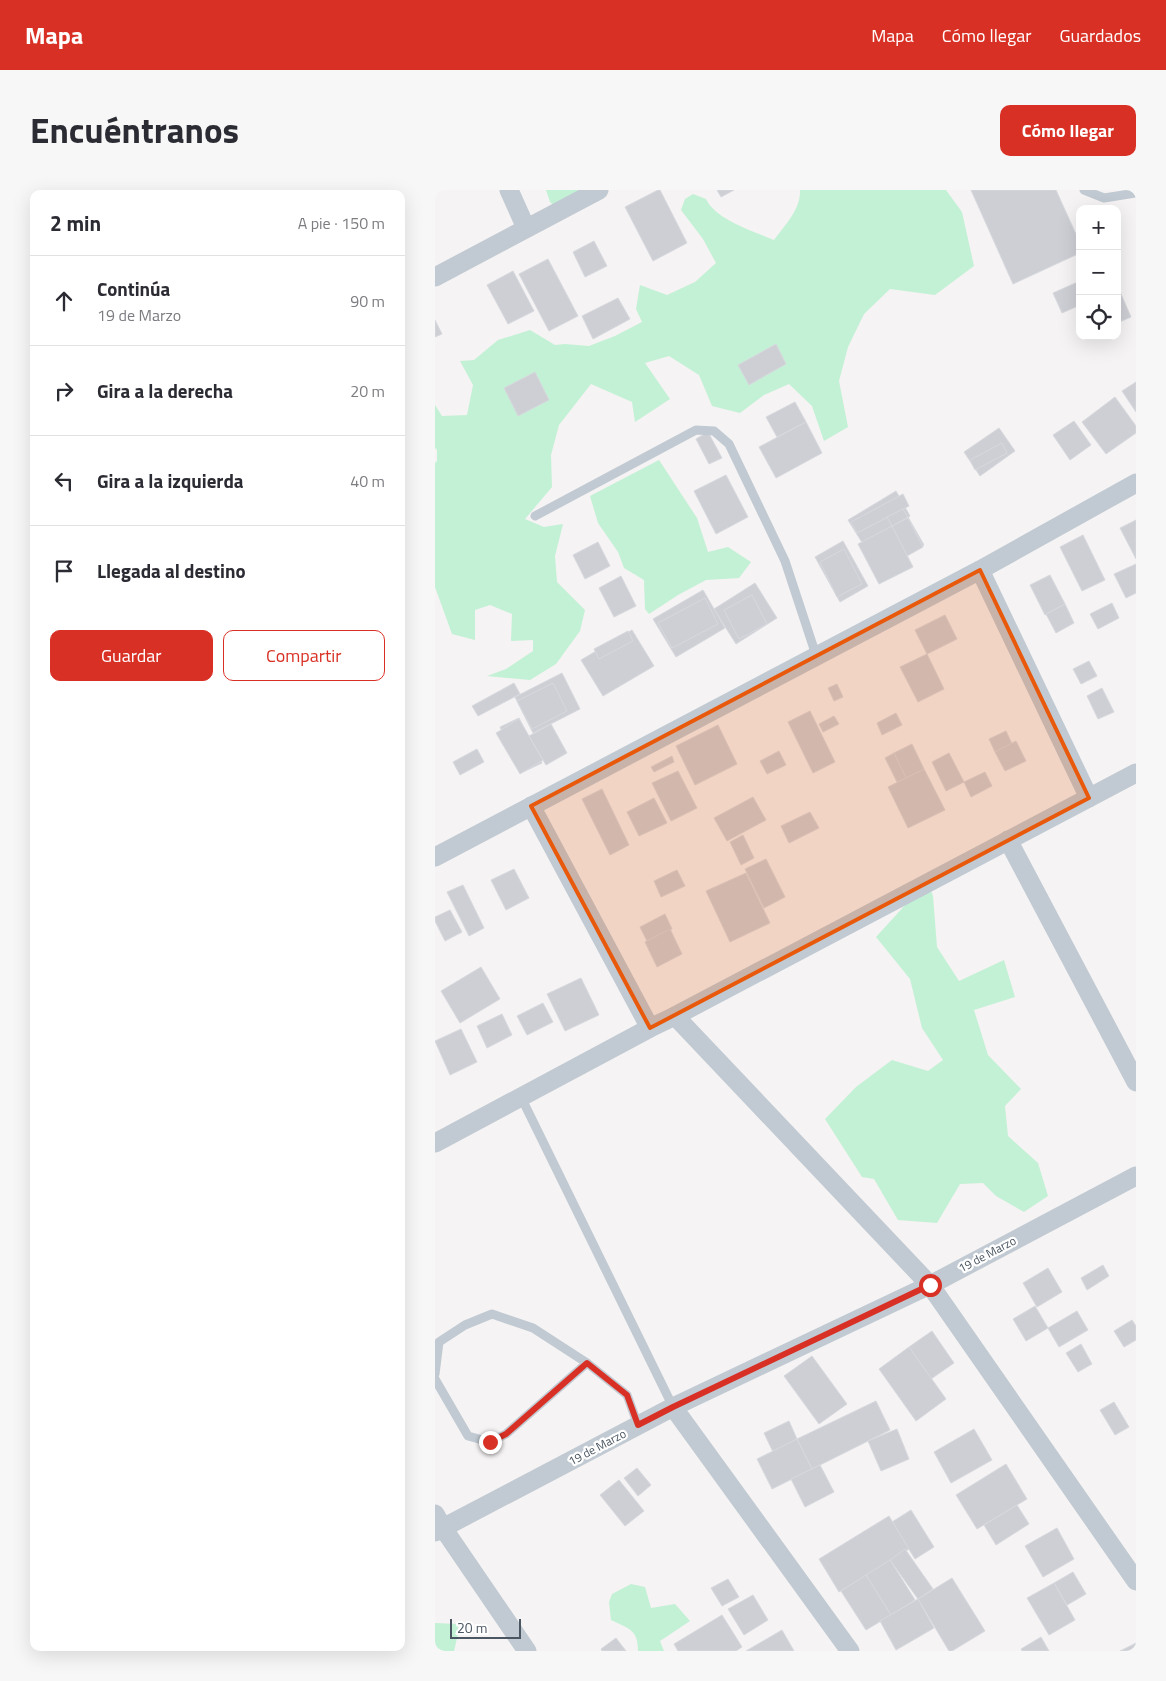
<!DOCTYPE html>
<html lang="es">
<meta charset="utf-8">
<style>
:root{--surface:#fff;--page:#f7f7f7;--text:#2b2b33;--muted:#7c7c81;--line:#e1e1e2;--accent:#d93025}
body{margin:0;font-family:"Titillium Web",sans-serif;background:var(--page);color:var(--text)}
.controls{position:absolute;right:15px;top:15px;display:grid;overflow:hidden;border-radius:10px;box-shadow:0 5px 20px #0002}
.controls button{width:45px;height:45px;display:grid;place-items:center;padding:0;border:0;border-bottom:1px solid var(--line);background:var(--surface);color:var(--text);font:25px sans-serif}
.scale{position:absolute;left:15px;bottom:12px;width:71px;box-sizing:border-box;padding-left:5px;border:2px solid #4a5661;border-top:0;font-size:14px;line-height:18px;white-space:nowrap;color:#4a5661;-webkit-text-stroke:4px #fff;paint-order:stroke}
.stop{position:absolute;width:15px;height:15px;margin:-11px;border:4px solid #d93025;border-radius:50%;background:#fff}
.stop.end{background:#d93025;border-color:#fff;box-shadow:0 1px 5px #0008}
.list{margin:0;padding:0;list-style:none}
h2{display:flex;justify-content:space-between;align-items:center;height:65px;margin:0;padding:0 20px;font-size:21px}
h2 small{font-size:16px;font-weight:400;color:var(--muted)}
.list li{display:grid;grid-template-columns:32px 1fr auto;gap:15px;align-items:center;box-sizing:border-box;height:90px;padding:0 20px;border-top:1px solid var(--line)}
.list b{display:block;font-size:19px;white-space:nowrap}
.list p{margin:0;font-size:16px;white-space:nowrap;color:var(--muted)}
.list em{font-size:16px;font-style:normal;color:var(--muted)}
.actions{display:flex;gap:10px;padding:15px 20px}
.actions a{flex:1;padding:11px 0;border:1px solid var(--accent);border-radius:10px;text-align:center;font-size:18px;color:var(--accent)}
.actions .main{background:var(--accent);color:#fff}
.icon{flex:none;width:28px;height:28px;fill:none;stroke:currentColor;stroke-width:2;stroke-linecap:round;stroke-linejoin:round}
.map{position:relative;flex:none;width:701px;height:1461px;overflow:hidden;border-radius:10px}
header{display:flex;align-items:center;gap:30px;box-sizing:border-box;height:70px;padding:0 25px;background:var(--accent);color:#fff}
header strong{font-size:24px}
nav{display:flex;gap:28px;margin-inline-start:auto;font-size:18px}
.intro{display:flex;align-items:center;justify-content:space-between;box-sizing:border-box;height:120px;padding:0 30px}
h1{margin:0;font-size:35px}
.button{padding:12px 22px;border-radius:10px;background:var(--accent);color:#fff;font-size:18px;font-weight:700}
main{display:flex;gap:30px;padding:0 30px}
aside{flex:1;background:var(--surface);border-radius:10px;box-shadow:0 5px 20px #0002}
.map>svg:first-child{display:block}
.green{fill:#c3f1d5}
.building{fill:#cdcfd5;stroke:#d7d9de}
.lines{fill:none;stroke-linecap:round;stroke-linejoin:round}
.lane{stroke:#c1cad2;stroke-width:9}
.street{stroke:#c1cad2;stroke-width:19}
.route{stroke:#d93025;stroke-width:6}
.marked{fill:#e8590c;fill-opacity:0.2;stroke:#e8590c;stroke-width:4;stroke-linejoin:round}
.labels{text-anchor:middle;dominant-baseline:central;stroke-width:4.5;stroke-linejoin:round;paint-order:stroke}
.street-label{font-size:12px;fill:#4a5661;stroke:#fff}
</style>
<header>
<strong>Mapa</strong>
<nav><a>Mapa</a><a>Cómo llegar</a><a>Guardados</a></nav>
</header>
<div class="intro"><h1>Encuéntranos</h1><a class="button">Cómo llegar</a></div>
<main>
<aside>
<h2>2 min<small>A pie · 150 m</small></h2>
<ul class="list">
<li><svg class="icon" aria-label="ahead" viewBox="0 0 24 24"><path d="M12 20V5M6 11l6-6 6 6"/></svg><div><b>Continúa</b><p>19 de Marzo</p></div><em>90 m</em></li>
<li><svg class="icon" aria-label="right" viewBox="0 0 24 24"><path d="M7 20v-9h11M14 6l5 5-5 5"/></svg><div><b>Gira a la derecha</b></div><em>20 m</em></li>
<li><svg class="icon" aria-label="left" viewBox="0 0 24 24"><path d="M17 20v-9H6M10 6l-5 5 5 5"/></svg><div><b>Gira a la izquierda</b></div><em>40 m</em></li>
<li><svg class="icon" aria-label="arrive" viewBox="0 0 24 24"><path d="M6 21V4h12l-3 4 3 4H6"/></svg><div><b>Llegada al destino</b></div></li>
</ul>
<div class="actions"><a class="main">Guardar</a><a>Compartir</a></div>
</aside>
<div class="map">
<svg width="701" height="1461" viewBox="0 0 701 1461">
<rect width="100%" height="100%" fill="#f5f3f3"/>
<g class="green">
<path d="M111 0H157L127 23 115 12Z"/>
<path d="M365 0H511L527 22 539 76 500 105 455 99 429 124 413 157 404 191 413 237 389 251 377 216 354 194 329 205 305 223 277 216 264 185 234 166 210 173 235 209 200 232 197 212 156 194 124 235 116 265 117 297 90 329 109 337 128 334 120 366 122 392 150 420 145 441 121 474 95 490 52 486 71 479 98 461V450L76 451 77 424 55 415 40 420V450L17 444 0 397V273L2 271V260L0 258V215L7 226 32 225 38 195 25 171 39 170 63 150 95 140 120 155 130 154 154 156 180 146 207 132 201 119 205 95 232 105 260 92 281 73 268 49 246 20 250 9 258 4 271 9C281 30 318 41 339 50 350 35 366 19 365 0Z"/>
<path d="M224 270 262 328 273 362 293 357 316 372 304 388 271 390 243 405 214 424 210 419 209 390 189 378 183 362 163 333 155 306Z"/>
<path d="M495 698 498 706 502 757 524 791 569 770 580 807 539 820 553 865 586 899 570 916 573 946 603 973 613 1006 589 1022 561 1006 548 993 525 994 502 1033 463 1030 439 989 427 987 390 929 421 897 457 870 493 881 508 870 487 838 475 789 441 747 472 713Z"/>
<path d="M196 1394 210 1397 216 1418 240 1414 255 1431 225 1451 229 1461H203C203 1439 194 1439 176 1430L174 1412 177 1404Z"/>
<path d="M0 1433 23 1434V1444L19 1461H0Z"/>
</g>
<g class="building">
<path d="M223 0H225L252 53 218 71 190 17Z"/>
<path d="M282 0H299L286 7Z"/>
<path d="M536 0H621L645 53V63L578 94Z"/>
<path d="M159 51 172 76 150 87 138 62Z"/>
<path d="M113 69 143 126 114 141 84 84Z"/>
<path d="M78 81 99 121 73 134 52 95Z"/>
<path d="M645 91V115L627 123 618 103Z"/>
<path d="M682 95 696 127 682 133Z"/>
<path d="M183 108 195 129 158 149 147 126Z"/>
<path d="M0 130 7 144 0 147Z"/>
<path d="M341 154 351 174 314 195 303 175Z"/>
<path d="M100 182 114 210 83 226 69 198Z"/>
<path d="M701 192V222L687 201Z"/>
<path d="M680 207 701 236V243L671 264 647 232Z"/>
<path d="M360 212 371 232 342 247 331 227Z"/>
<path d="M639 231 656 255 635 270 618 245Z"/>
<path d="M371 232 387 263 341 288 324 257Z"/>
<path d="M564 238 580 261 545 286 529 262Z"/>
<path d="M273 242 287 268 274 274 261 249Z"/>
<path d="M567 253 572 263 540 280 535 270Z"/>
<path d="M291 285 313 327 281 344 259 301Z"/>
<path d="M461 301 475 326 428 354 413 330Z"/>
<path d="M468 304 474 316 422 343 416 332Z"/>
<path d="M468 319 473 328 457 336 452 327Z"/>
<path d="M473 327 489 355 476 363 459 335Z"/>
<path d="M473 328 488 357 472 366 457 336Z"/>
<path d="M701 330V369L685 338Z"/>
<path d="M457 336 478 377 444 394 423 354Z"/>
<path d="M648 345 670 390 647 401 625 357Z"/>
<path d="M408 351 433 396 405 412 380 367Z"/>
<path d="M163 352 175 376 150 389 138 365Z"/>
<path d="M409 359 427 394 402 407 385 372Z"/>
<path d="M701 374V403L691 408 679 384Z"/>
<path d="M615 385 630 414 610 425 595 395Z"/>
<path d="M186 386 201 416 179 427 164 398Z"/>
<path d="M320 393 342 428 301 454 279 419Z"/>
<path d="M268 400 290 438 241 467 218 429Z"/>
<path d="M317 405 332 434 304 449 289 420Z"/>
<path d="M270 408 283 434 237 458 223 433Z"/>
<path d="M677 413 684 428 663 439 655 424Z"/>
<path d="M630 414 639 433 621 443 611 424Z"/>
<path d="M510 425 522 449 492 464 480 440Z"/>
<path d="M197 440 219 476 168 506 146 470Z"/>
<path d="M193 441 198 451 164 469 159 459Z"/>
<path d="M492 464 509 499 483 512 465 477Z"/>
<path d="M654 471 662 486 646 494 638 479Z"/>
<path d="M127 483 145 519 98 543 80 507Z"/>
<path d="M79 493 85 504 43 526 37 516Z"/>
<path d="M118 493 132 521 97 539 82 511Z"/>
<path d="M402 494 408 507 399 511 393 498Z"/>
<path d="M667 498 679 522 663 529 652 506Z"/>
<path d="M375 521 400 572 378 583 353 532Z"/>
<path d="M461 523 467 535 447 545 442 533Z"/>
<path d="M399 526 404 534 388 542 384 534Z"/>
<path d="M84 528 107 573 88 582 65 537Z"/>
<path d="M84 529 108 570 85 584 61 543Z"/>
<path d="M116 534 132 563 111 575 94 546Z"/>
<path d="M283 535 302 574 260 595 241 556Z"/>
<path d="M571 541 577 554 560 562 554 549Z"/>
<path d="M581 551 591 571 570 581 560 562Z"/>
<path d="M477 554 489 579 471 588 459 563Z"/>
<path d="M42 559 49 572 25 585 18 572Z"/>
<path d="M344 561 351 575 332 584 325 571Z"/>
<path d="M459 563 471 588 462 592 450 568Z"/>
<path d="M514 563 529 592 511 601 497 572Z"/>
<path d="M237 566 239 572 219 582 216 577Z"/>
<path d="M489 579 510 620 473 638 453 597Z"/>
<path d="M243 581 262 618 236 631 217 593Z"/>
<path d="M550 582 557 596 536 607 529 592Z"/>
<path d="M167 599 194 655 175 665 147 609Z"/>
<path d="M318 607 331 630 292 651 279 628Z"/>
<path d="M219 608 232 633 204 646 192 622Z"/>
<path d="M375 622 384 638 354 653 346 636Z"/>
<path d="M308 645 319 668 306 675 295 652Z"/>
<path d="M331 669 350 707 329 718 310 679Z"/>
<path d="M79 679 94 708 71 720 56 690Z"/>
<path d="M242 680 250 696 226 707 219 691Z"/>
<path d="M311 683 335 733 295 752 271 701Z"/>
<path d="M28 695 49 738 34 746 12 702Z"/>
<path d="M15 720 27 742 10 751 0 731V727Z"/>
<path d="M230 724 237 739 212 751 205 737Z"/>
<path d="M235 739 247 764 222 777 210 752Z"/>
<path d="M46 777 65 809 25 833 6 801Z"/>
<path d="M146 788 164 825 130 841 112 804Z"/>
<path d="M108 813 118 832 92 845 82 826Z"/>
<path d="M67 824 77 845 52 858 42 836Z"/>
<path d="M26 839 42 872 15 885 0 851Z"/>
<path d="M668 1075 674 1086 652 1100 646 1088Z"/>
<path d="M613 1078 627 1102 602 1117 588 1093Z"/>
<path d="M600 1116 613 1138 591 1151 578 1129Z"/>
<path d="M642 1121 653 1140 624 1157 613 1138Z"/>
<path d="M697 1130 701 1136V1150L689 1157 679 1141Z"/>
<path d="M497 1141 519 1173 496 1189 474 1157Z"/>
<path d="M646 1154 657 1174 643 1182 631 1163Z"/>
<path d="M474 1157 511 1209 481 1231 444 1179Z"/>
<path d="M377 1166 412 1214 384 1234 349 1186Z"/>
<path d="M441 1211 455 1240 377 1279 362 1249Z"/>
<path d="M679 1212 694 1237 680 1245 665 1220Z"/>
<path d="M354 1231 362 1249 338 1262 329 1243Z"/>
<path d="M462 1239 474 1269 446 1281 433 1251Z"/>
<path d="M539 1239 557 1270 516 1293 499 1262Z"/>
<path d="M362 1249 377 1279 337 1299 322 1269Z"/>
<path d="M571 1274 592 1309 542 1339 521 1305Z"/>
<path d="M385 1275 399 1302 370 1317 356 1289Z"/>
<path d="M202 1278 216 1295 203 1306 189 1288Z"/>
<path d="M184 1290 209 1321 190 1336 165 1305Z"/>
<path d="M582 1315 594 1334 561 1355 549 1335Z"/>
<path d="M476 1320 499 1357 480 1369 457 1332Z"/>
<path d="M454 1326 474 1359 404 1402 384 1369Z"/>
<path d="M622 1338 639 1369 608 1387 590 1356Z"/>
<path d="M470 1359 498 1399 483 1409 455 1370Z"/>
<path d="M455 1370 480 1410 456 1425 431 1385Z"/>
<path d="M638 1382 651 1404 632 1415 619 1393Z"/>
<path d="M431 1385 456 1425 431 1440 406 1401Z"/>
<path d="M517 1388 550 1441 517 1461H514L483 1409Z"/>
<path d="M293 1389 304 1407 287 1416 276 1398Z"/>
<path d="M619 1393 640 1430 614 1445 592 1408Z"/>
<path d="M318 1405 333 1430 309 1445 293 1419Z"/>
<path d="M483 1409 499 1438 461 1460 445 1431Z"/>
<path d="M287 1425 307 1457 301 1461H243L239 1454Z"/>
<path d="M347 1440 359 1461H311Z"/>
<path d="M606 1447 614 1461H587L586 1459Z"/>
<path d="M181 1448 191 1461H167L166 1459Z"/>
<path d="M701 1453V1461H685Z"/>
</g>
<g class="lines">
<g class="lane">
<path d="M649 0 669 8 701 3"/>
<path d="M100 326 261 240 279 241 294 254 350 371 381 465"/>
<path d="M86 907 238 1217"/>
<path d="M0 1184 4 1152 30 1135 57 1124 98 1138 152 1173 192 1205 203 1235"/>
<path d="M0 1189 33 1246 55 1252 71 1244 152 1173"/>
</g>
<g class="street">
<path d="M74 0 91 38"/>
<path d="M0 87 164 0"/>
<path d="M545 380 654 608"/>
<path d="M96 616 215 838"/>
<path d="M573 650 701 892"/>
<path d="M0 667 545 380 701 293"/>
<path d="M240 826 495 1095 701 1391"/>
<path d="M0 953 215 838 240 826 701 583"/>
<path d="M238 1217 415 1461"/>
<path d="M0 1324 8 1338 92 1461"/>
<path d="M0 1342 238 1217 495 1095 701 986"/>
</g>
</g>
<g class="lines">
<path class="route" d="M55 1252 71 1244 152 1173 192 1205 203 1235 238 1217 495 1095"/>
</g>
<path class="marked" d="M545 380 654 608 215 838 96 616Z"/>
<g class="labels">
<g class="street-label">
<text transform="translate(552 1064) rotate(-28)">19 de Marzo</text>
<text transform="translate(162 1257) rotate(-28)">19 de Marzo</text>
</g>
</g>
</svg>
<div class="controls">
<button>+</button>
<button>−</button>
<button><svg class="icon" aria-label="locate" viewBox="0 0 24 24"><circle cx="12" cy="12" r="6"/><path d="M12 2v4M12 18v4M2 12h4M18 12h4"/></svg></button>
</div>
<div class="scale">20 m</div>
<div class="stop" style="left:495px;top:1095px"></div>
<div class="stop end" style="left:55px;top:1252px"></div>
</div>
</main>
